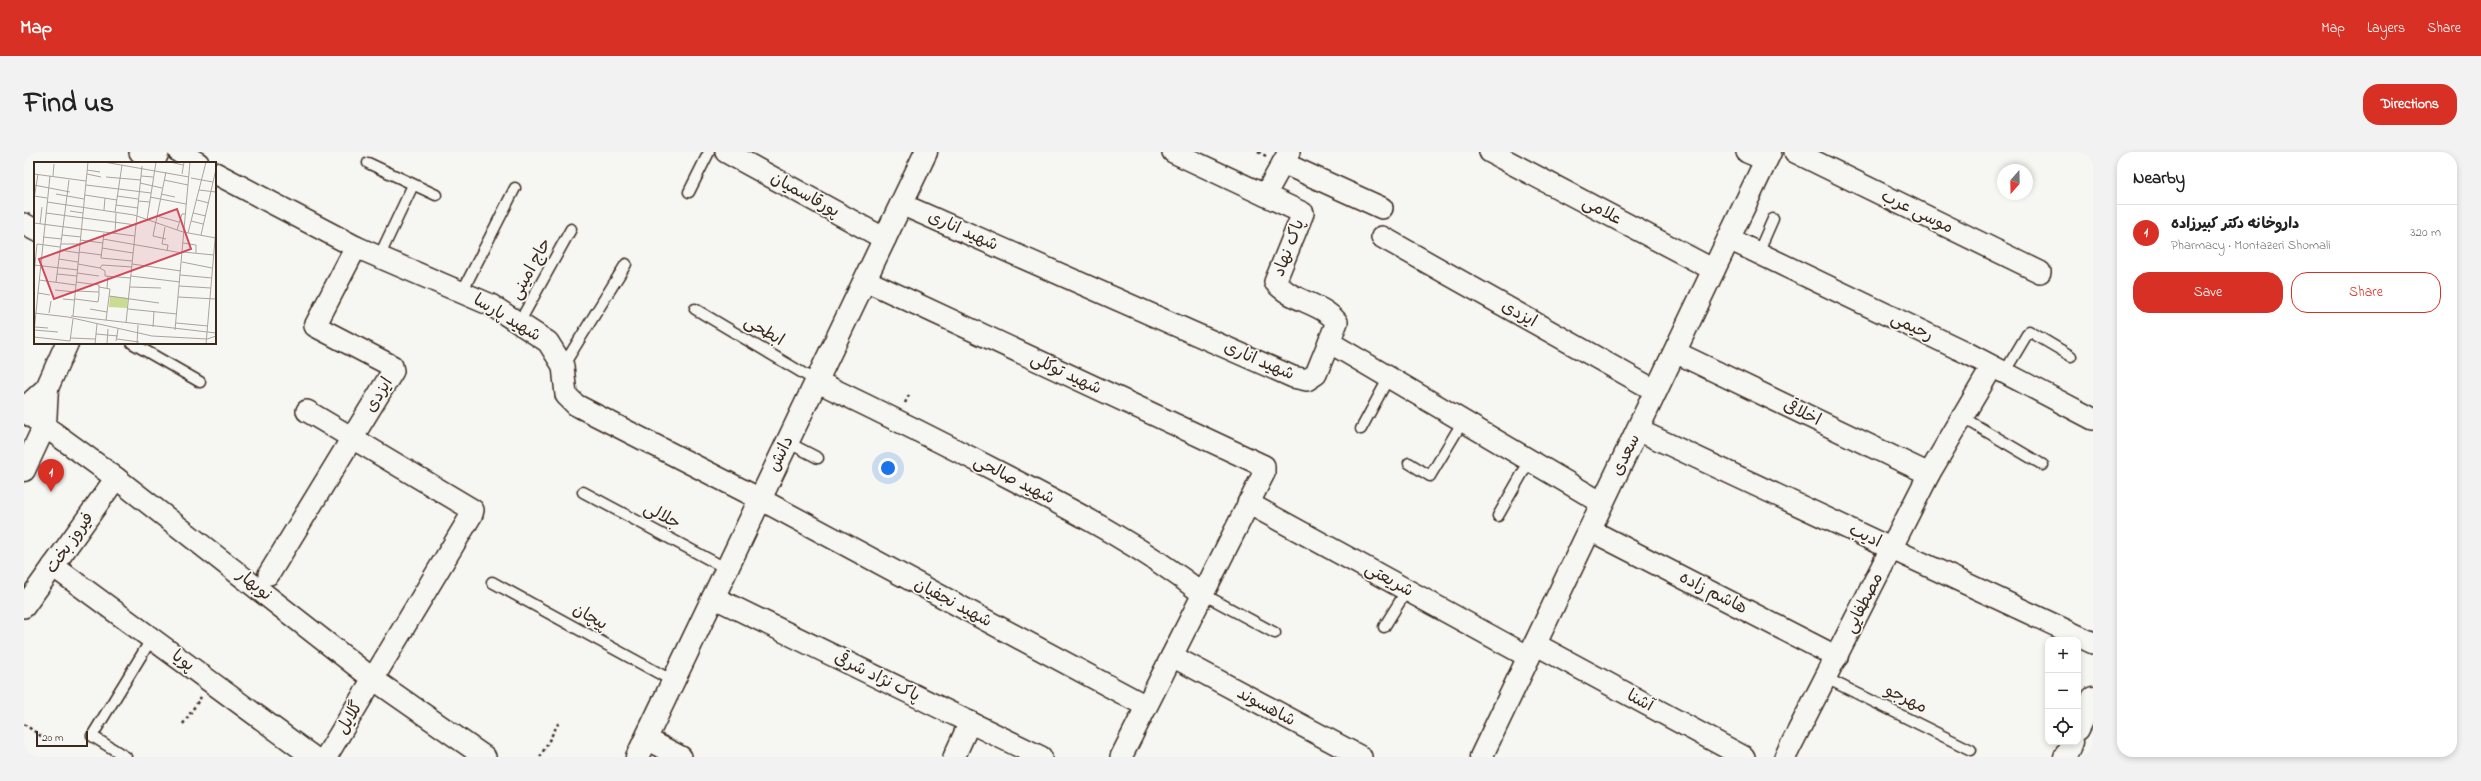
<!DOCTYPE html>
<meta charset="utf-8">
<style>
:root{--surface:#fff;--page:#f2f2f2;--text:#222;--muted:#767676;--line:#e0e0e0;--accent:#d93025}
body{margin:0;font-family:"Indie Flower","Playpen Sans Arabic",sans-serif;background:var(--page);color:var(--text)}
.controls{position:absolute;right:12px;bottom:12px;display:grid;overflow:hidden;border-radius:8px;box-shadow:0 2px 6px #0003}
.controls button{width:36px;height:36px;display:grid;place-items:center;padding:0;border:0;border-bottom:1px solid var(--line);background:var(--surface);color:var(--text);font:20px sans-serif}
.compass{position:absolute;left:1973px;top:12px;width:36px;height:36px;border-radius:50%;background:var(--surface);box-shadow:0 2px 6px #0003;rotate:200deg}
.scale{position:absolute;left:12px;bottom:10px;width:52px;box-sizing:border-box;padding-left:4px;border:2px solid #3b2a1e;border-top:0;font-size:11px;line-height:14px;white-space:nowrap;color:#3b2a1e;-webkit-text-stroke:3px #f6f6f2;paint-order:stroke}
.you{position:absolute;left:864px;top:316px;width:14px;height:14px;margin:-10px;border:3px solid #fff;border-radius:50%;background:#1a73e8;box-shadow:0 0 0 6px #1a73e833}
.badge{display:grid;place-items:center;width:26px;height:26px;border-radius:50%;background:var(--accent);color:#fff;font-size:13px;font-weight:700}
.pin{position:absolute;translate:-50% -33px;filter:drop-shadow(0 1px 2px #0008)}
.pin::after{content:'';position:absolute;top:21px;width:14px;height:12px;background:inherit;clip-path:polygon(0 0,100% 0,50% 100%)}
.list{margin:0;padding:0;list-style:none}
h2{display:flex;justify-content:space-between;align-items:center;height:52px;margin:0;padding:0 16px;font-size:17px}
h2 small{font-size:13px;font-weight:400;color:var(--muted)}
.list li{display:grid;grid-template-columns:26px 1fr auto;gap:12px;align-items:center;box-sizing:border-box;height:56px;padding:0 16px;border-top:1px solid var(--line)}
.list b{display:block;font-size:15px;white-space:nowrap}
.list p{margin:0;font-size:13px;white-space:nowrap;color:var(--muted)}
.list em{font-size:13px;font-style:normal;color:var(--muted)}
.actions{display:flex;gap:8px;padding:12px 16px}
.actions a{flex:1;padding:9px 0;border:1px solid var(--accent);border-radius:16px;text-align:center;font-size:14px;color:var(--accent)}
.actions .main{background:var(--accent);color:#fff}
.icon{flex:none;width:22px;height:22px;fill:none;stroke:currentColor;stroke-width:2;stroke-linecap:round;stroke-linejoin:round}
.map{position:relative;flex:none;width:2069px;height:605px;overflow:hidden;border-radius:16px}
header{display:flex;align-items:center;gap:24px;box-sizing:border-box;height:56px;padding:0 20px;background:var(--accent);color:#fff}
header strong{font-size:19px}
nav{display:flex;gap:22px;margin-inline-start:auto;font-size:14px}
.intro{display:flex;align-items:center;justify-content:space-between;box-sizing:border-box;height:96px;padding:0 24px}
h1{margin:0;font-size:28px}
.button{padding:10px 18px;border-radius:16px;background:var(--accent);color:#fff;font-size:14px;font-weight:700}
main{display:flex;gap:24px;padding:0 24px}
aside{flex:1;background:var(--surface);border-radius:16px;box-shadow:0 2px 6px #0003}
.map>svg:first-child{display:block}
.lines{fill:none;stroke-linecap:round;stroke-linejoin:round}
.lane-casing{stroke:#3b2a1e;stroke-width:13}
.street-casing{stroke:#3b2a1e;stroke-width:24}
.secondary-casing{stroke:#3b2a1e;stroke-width:25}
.path{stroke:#3b2a1e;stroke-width:2.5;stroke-dasharray:3 3;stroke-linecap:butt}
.lane{stroke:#f6f6f2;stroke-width:10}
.street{stroke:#f6f6f2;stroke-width:21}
.secondary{stroke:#f6f6f2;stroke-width:22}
.labels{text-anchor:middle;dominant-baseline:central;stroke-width:3.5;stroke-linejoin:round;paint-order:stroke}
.street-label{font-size:17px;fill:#3b2a1e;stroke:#f6f6f2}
.inset-road{fill:none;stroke:#aba49d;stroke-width:1}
.view{fill:#d1495b;fill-opacity:0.15;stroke:#d1495b;stroke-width:2}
.inset-edge{fill:none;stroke:#3b2a1e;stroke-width:2}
</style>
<header>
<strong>Map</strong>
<nav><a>Map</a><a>Layers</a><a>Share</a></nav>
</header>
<div class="intro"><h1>Find us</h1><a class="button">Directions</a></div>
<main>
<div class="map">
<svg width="2069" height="605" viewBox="0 0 2069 605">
<rect width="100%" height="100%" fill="#f6f6f2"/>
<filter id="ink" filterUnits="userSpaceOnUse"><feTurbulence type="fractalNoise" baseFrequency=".025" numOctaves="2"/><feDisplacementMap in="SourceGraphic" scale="8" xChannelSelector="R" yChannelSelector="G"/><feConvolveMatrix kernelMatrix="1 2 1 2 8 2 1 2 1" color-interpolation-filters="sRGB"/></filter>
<g filter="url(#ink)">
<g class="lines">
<defs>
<g id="lane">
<path d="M344 11 412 43"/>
<path d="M665 40 685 0"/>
<path d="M1734 101 1749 67"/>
<path d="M355 105 389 33"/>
<path d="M438 140 491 36"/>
<path d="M671 157 792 229"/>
<path d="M495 171 547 77"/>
<path d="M108 191 176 230"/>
<path d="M539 214 602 112"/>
<path d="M1980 221 2005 179 2047 204"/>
<path d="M1938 265 2019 313"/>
<path d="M1337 277 1365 225"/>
<path d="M763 290 794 306"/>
<path d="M1385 311 1406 324 1439 269"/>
<path d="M559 340 703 417"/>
<path d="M1474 364 1506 308"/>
<path d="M468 430 649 529"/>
<path d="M1179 442 1251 481"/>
<path d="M1360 475 1383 438"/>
<path d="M1802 526 1947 598"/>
<path d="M102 605 68 584 128 486"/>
</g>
<g id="street">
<path d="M116 0 131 7"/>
<path d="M155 0 174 11"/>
<path d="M702 0 861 87"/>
<path d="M1149 0 1279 61 1251 130C1268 150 1297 150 1313 170L1305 190"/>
<path d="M1466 0 1690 118"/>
<path d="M1723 0 1742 8"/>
<path d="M1771 0 2016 120"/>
<path d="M1259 11 1358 56"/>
<path d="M191 21 332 95 467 153 524 190 539 214 542 243 552 253 736 347 1122 554"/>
<path d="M1241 43 1265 0"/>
<path d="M877 52 1269 225 1283 228 1292 222 1305 190 1578 351"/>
<path d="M0 72 11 78"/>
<path d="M1358 85 1632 239"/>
<path d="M1705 87 1943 201 2069 267"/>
<path d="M841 128 1240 314V321L1097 605"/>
<path d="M1651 200 1905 322"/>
<path d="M792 229C859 261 925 294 990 328 1056 362 1120 396 1179 442"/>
<path d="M0 259 92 326 349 527 461 605"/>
<path d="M283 259 449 358 448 362 302 605"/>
<path d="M1614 278 2069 491"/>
<path d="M1224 351 1505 505"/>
<path d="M1566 378 1813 505"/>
<path d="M29 414 289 605"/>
<path d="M245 422 369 219 368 214 291 174 332 95"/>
<path d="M689 445 1017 605"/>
<path d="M0 455 92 326"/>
<path d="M1511 492 1720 605"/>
<path d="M1148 504 1337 605"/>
<path d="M622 587 657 605"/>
<path d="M930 605 946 570"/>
<path d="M1761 605 1905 322 1968 215"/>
</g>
<g id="secondary">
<path d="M129 11 134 0"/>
<path d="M0 257 23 236"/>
<path d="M0 318 21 273 23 236 43 191"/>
<path d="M2054 577 2069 546"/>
<path d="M613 605 902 0"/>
<path d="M1457 605 1746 0"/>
<path d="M2041 605 2048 590"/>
</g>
</defs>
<use href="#lane" class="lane-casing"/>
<use href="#street" class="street-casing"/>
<use href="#secondary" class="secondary-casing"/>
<g class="path">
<path d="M1234 0 1242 4"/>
<path d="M881 251 886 241"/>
<path d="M0 572 24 589"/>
<path d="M159 572 177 545"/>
<path d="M516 605 535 570"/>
</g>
<use href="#lane" class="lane"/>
<use href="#street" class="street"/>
<use href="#secondary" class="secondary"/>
</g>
</g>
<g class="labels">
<g class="street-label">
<text transform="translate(781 43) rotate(29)">پورقاسمیان</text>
<text transform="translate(1578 59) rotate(28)">علامی</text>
<text transform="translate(1893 60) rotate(26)">موسی عرب</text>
<text transform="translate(939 79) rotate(24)">شهید اناری</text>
<text transform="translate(1265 96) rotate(-69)">پاک نهاد</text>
<text transform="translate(507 117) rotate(-61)">حاج امینی</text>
<text transform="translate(1495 162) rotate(29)">ایزدی</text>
<text transform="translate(483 166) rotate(31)">شهید پارسا</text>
<text transform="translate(1888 175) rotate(26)">رحیمی</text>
<text transform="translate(740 179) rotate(31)">ابطحی</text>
<text transform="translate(1235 209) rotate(23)">شهید اناری</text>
<text transform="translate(1042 222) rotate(25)">شهید توکلی</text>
<text transform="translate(355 243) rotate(-58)">ایزدی</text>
<text transform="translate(1778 261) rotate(26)">اخلاقی</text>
<text transform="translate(757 302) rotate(-64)">دانش</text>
<text transform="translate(1602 303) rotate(-64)">سعدی</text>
<text transform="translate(990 328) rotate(27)">شهید صالحی</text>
<text transform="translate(638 364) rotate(28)">جلالی</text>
<text transform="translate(1841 384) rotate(25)">ادیب</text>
<text transform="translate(46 391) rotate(-55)">فیروز بخت</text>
<text transform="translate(1365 428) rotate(29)">شریعتی</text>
<text transform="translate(230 433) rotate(38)">نوبهار</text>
<text transform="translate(1689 441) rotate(27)">هاشم زاده</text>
<text transform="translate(929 451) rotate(28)">شهید نجفیان</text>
<text transform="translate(1840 451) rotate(-63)">مصطفایی</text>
<text transform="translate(566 465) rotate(29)">پیچان</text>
<text transform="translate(159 509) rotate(36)">پویا</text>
<text transform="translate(853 525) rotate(26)">پاک نژاد شرقی</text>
<text transform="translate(1882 547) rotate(26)">مهرجو</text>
<text transform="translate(1616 549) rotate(28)">آشنا</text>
<text transform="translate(1242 555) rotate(28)">شاهسوند</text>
<text transform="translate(326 566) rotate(-59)">گلایل</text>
</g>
</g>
<g transform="translate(10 10)">
<rect width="182" height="182" fill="#f6f6f2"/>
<path d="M76 134 94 136 93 146 75 145Z" fill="#c9dc91"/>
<path class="inset-road" d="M11 0H52M70 0 155 15M136 0 149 3M53 8 66 10M132 10 119 74 132 77M0 12 52 19M53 12 67 15M148 12 150 0M19 14 20 2M107 14 119 15M72 15 107 18M157 16 179 20M130 18 154 23M106 21 128 26M0 23 36 30M52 23 117 31M165 28 182 30M22 32 50 37M127 32 141 35M51 33 83 38M0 34 13 36M83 34 104 37M116 35 152 42M0 37 4 12M163 38 175 41M104 39 116 40M13 40 100 53 149 70 182 76M82 43 104 46M70 48 71 36M36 49 49 51M81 50 88 3M12 51 102 63M159 51 172 54M123 54 145 60M113 58 122 0M157 59 169 62M0 61 101 74M6 62 8 45M131 65 128 82 134 83 133 89M143 68 148 52H151M70 71 67 96 98 99M154 71 172 0M81 72 82 51M28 73 47 75M167 73 182 7M9 75 28 77M69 77 148 91M46 78 69 81M149 81 162 83V91M27 82H46M68 86 99 91M26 88 45 91M45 90 68 93M149 90 180 93M25 97 44 100M148 100 178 106M44 102 66 106 68 103 98 105M98 102 147 109M0 103 44 108M66 106 71 109V114L97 116M43 111 65 114M0 112 3 82 26 85M23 112 43 114M146 113 178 116M97 114 146 120M5 118 42 123M22 120 35 18M145 124 177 126M65 125 76 127 72 158M96 125 127 126M73 126 74 114M21 128 41 130M42 129 65 130M4 131 16 133M75 134 125 141M144 135 182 137M29 137 41 138M41 137 64 140 65 133V123L42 120M56 147 73 150M94 147 143 152M0 151 34 155 118 174 173 177 182 174M15 151 17 139M37 154 182 171M39 154 54 0M92 161 108 4M142 161 174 164M1 165 14 166M119 165 120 149M0 168 24 170M141 168 156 0M0 170 16 14M62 172 84 174M0 175 36 179 39 157M37 176 61 177M83 177 105 180M82 179 84 167M61 182 63 162M73 182 74 167M103 182 104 163M172 182 182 66"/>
<path class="view" d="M143 47 157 87 20 137 5 97Z"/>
<rect width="182" height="182" class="inset-edge"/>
</g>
</svg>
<div class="controls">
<button>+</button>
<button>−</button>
<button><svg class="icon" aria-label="locate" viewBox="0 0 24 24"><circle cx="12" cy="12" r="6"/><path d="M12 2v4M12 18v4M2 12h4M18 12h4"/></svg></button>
</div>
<svg class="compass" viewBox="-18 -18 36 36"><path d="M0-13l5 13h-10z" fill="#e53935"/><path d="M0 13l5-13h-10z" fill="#767676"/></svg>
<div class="scale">20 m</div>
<div class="you"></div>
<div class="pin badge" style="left:27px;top:340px">1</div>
</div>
<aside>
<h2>Nearby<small></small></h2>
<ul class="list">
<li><span class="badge">1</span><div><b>داروخانه دکتر کبیرزاده</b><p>Pharmacy · Montazeri Shomali</p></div><em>320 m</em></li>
</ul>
<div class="actions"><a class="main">Save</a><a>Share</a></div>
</aside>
</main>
